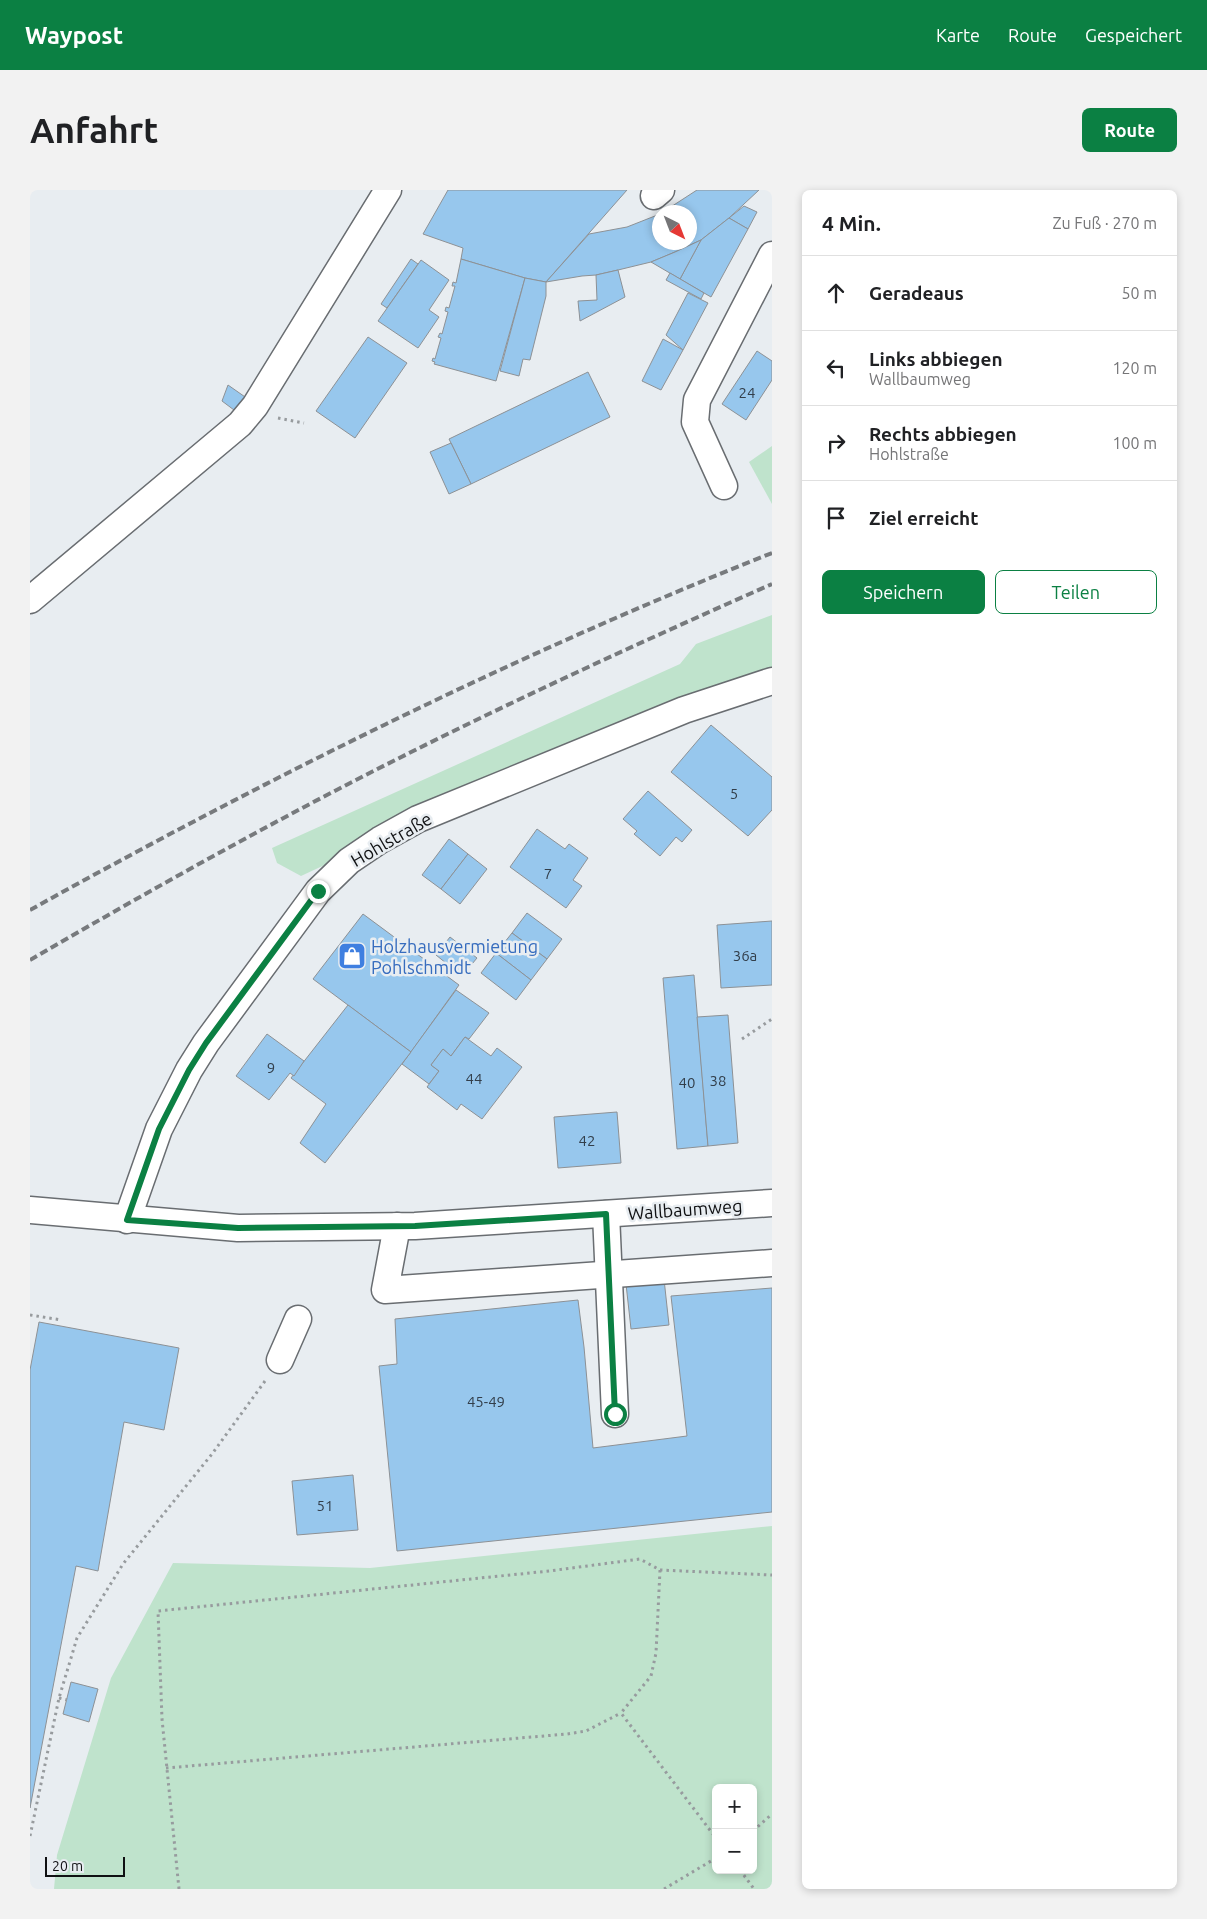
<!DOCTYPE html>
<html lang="de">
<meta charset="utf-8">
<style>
:root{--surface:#fff;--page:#f2f2f2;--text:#202124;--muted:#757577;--line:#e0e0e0;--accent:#0b8043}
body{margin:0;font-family:Ubuntu,sans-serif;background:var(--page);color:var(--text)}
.controls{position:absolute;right:15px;bottom:15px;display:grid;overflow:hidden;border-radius:8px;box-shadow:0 2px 8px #0003}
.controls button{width:45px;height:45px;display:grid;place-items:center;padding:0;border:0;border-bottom:1px solid var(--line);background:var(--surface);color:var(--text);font:25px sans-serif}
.compass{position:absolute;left:622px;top:15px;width:45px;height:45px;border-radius:50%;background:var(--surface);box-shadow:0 2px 8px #0003;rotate:138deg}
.scale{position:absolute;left:15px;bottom:12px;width:80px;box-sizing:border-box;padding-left:5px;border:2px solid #101113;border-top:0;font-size:14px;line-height:18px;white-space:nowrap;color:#101113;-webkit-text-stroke:4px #e8edf1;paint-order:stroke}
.stop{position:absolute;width:15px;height:15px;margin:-11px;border:4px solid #0b8043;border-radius:50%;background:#fff}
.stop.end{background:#0b8043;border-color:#fff;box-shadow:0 1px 5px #0008}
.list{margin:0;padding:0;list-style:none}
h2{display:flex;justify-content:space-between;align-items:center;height:65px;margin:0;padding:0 20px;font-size:21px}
h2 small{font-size:16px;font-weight:400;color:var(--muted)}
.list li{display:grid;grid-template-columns:32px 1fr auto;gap:15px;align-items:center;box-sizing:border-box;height:75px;padding:0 20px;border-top:1px solid var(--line)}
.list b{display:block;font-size:19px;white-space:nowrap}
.list p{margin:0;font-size:16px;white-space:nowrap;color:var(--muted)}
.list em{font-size:16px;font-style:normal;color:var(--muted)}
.actions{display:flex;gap:10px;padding:15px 20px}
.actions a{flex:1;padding:11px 0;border:1px solid var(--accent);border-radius:8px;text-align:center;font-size:18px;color:var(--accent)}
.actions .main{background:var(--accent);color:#fff}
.icon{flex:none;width:28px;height:28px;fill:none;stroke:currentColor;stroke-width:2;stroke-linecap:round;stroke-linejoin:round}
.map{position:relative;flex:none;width:742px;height:1699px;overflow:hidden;border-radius:8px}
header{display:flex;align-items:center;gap:30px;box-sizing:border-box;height:70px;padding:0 25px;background:var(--accent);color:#fff}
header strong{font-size:24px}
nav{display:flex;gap:28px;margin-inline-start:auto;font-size:18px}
.intro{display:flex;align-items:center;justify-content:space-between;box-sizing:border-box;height:120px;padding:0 30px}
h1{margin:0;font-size:35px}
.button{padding:12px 22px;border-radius:8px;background:var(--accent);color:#fff;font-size:18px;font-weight:700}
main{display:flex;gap:30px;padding:0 30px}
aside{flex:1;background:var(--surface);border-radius:8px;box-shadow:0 2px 8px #0003}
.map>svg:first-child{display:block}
.green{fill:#bfe3cc;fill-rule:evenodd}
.building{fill:#97c7ed;stroke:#8d9195}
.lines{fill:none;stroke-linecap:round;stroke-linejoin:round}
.minor-casing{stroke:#696d71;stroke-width:29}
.path{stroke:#979b9e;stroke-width:3;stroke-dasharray:2.5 4;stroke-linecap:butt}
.minor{stroke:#fff;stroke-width:26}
.rail{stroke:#777a7d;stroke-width:4;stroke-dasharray:8 4;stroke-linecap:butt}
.route{stroke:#0b8043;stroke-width:6}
.labels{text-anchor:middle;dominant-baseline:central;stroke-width:5;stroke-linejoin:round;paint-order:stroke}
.number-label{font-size:15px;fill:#323e4a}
.street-label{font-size:18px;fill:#101113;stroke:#e8edf1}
.shop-label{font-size:18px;fill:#366cbe;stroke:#e8edf1;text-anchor:start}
</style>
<header>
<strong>Waypost</strong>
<nav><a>Karte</a><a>Route</a><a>Gespeichert</a></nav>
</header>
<div class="intro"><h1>Anfahrt</h1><a class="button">Route</a></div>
<main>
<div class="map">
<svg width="742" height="1699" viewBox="0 0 742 1699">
<rect width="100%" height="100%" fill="#e8edf1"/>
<g class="green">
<path d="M742 256V314L719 272Z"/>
<path d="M742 425V478C581 539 426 614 271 686L247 673 242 658 650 474 666 454Z"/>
<path d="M742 1336V1699H24L27 1665 81 1488 143 1373 340 1378ZM686 1598H723V1680H686Z"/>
</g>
<g class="building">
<path d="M418 0H597L516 92 495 88 431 69 433 58 393 44Z"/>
<path d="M667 0H729L699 28 671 50 645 62 621 72 588 80 566 85 552 86 516 92 559 44 597 37 630 24V52H660V22H633Z"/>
<path d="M714 16 727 22 718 39 699 28Z"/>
<path d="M699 28 718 39 681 107 650 89 671 50Z"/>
<path d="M671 50 650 89 621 72 645 62Z"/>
<path d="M381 69 388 74 357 118 351 114Z"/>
<path d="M431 69 495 88 466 191 404 174 405 172 402 171 403 168 405 169 411 148 408 147 410 143 412 144 418 122 415 121 416 117 419 118 425 96H422L423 92 426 93Z"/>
<path d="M391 70 419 90 399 120 409 127 388 158 348 131Z"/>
<path d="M588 80 595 107 550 131 548 111 567 110 566 85Z"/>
<path d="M640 83 674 103 671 109 636 90Z"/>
<path d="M495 88 516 92V106L500 170 493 169 489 186 470 181Z"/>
<path d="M658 103 678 113 653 160 636 145Z"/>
<path d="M338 147 377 173 325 248 286 221Z"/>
<path d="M633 149 653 160 631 200 612 191Z"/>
<path d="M727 161 742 171V190L716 230 692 214Z"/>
<path d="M558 182 580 227 441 294 419 249Z"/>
<path d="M198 195 218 209 208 223 192 211Z"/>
<path d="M421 253 441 294 419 304 400 262Z"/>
<path d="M681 535 742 587V620L718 646 641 582Z"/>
<path d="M618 601 662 640 652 652 646 647 630 666 604 644 607 641 593 629Z"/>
<path d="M507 639 535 659 539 654 558 668 543 690 552 696 536 718 480 677Z"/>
<path d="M419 649 438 664 411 699 392 685Z"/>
<path d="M438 664 457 679 430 714 411 699Z"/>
<path d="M497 723 532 749 517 769 482 743Z"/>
<path d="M333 724 429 795 381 862 283 789Z"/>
<path d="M742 731V795L691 798 687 735Z"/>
<path d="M482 743 517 769 501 790 466 763Z"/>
<path d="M420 747 447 768 432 786 406 765Z"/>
<path d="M466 763 501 790 486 810 451 783Z"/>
<path d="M664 785 678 956 647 959 633 788Z"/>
<path d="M426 800 459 823 439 849 435 847 421 866 413 859 401 875 409 881 399 894 372 874Z"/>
<path d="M318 815 381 862 295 973 270 953 296 914 261 888Z"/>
<path d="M698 825 708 953 678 956 667 827Z"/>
<path d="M237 844 274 871 264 886 260 883 239 910 206 886Z"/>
<path d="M435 847 461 866 467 858 492 877 452 929 431 914 427 920 397 897 409 881 401 875 413 859 421 866Z"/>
<path d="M587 922 591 973 528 978 524 927Z"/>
<path d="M634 1089 639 1135 601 1139 596 1094Z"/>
<path d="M742 1098V1322L367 1361 349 1176 367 1174 365 1129 548 1110 554 1157 563 1258 657 1246 641 1106Z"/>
<path d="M9 1132 149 1158 134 1240 94 1232 68 1381 46 1376 0 1618V1180Z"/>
<path d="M323 1285 328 1340 267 1345 262 1291Z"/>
<path d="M41 1492 68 1499 59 1532 33 1524Z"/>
</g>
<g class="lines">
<defs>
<g id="minor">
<path d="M624 6 631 0"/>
<path d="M694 296 665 232 667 210 742 65"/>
<path d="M0 410 210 234 225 216 358 0"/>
<path d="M0 1020 208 1038 385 1036 742 1013"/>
<path d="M576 1024 585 1224"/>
<path d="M97 1030 129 939 159 880 176 853 288 701 319 671 350 650 388 629 654 520 742 491"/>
<path d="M367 1036 355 1100 742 1073"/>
<path d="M250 1170 268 1129"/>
</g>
</defs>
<use href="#minor" class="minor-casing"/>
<g class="path">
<path d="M248 228 274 233"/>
<path d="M712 849 742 829"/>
<path d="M0 1125 32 1130"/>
<path d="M630 1380 626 1463 621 1486 591 1523 686 1648"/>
<path d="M29 1508 37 1510"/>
<path d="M136 1578 537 1544 556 1541 591 1523"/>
<path d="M723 1641 742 1624"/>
<path d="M0 1646 29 1508 47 1448 93 1374 182 1264 235 1191"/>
<path d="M710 1680 724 1699"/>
<path d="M149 1699 132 1529 128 1421 519 1381 610 1369 630 1380 742 1385"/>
<path d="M634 1699 686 1668"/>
</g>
<use href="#minor" class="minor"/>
<g class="rail">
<path d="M0 720C240 587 487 464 742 363"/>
<path d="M0 770C107 708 215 647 326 590 462 520 602 456 742 394"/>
</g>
</g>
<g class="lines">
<path class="route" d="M288 701 176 853 159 880 129 939 97 1030 208 1038 385 1036 576 1024 585 1224"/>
</g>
<defs>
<symbol id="shop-square" viewBox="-11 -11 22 22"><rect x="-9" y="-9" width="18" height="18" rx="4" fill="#3f7fe0" stroke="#e8edf1"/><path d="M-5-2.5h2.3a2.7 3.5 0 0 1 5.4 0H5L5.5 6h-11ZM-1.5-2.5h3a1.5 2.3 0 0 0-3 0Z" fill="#fff"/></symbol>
</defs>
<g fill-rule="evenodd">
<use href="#shop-square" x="306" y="750" width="32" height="32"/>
</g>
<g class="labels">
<g class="number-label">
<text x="717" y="202">24</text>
<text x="704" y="603">5</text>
<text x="518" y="683">7</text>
<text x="715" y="765">36a</text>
<text x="241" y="877">9</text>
<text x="444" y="888">44</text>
<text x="688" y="890">38</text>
<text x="657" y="892">40</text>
<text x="557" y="950">42</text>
<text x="456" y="1211">45-49</text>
<text x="295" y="1315">51</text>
</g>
<g class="street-label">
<text transform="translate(361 649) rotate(-30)">Hohlstraße</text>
<text transform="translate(655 1019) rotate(-4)">Wallbaumweg</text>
</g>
<g class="shop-label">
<text x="341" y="756">Holzhausvermietung<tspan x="341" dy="21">Pohlschmidt</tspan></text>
</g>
</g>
</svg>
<div class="controls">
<button>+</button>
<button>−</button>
</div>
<svg class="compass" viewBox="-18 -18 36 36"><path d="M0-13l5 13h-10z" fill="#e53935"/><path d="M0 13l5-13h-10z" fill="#757577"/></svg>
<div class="scale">20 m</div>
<div class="stop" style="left:585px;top:1224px"></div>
<div class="stop end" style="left:288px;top:701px"></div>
</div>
<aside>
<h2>4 Min.<small>Zu Fuß · 270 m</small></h2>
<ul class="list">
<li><svg class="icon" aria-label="ahead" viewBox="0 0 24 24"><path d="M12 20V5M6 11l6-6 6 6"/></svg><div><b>Geradeaus</b></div><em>50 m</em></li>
<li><svg class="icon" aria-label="left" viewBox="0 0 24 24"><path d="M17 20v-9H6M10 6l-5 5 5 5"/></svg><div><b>Links abbiegen</b><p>Wallbaumweg</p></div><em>120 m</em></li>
<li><svg class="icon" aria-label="right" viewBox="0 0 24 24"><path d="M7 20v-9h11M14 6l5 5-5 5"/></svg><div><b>Rechts abbiegen</b><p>Hohlstraße</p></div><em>100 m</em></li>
<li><svg class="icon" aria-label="arrive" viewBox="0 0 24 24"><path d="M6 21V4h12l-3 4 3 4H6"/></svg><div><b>Ziel erreicht</b></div></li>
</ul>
<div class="actions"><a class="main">Speichern</a><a>Teilen</a></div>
</aside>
</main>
